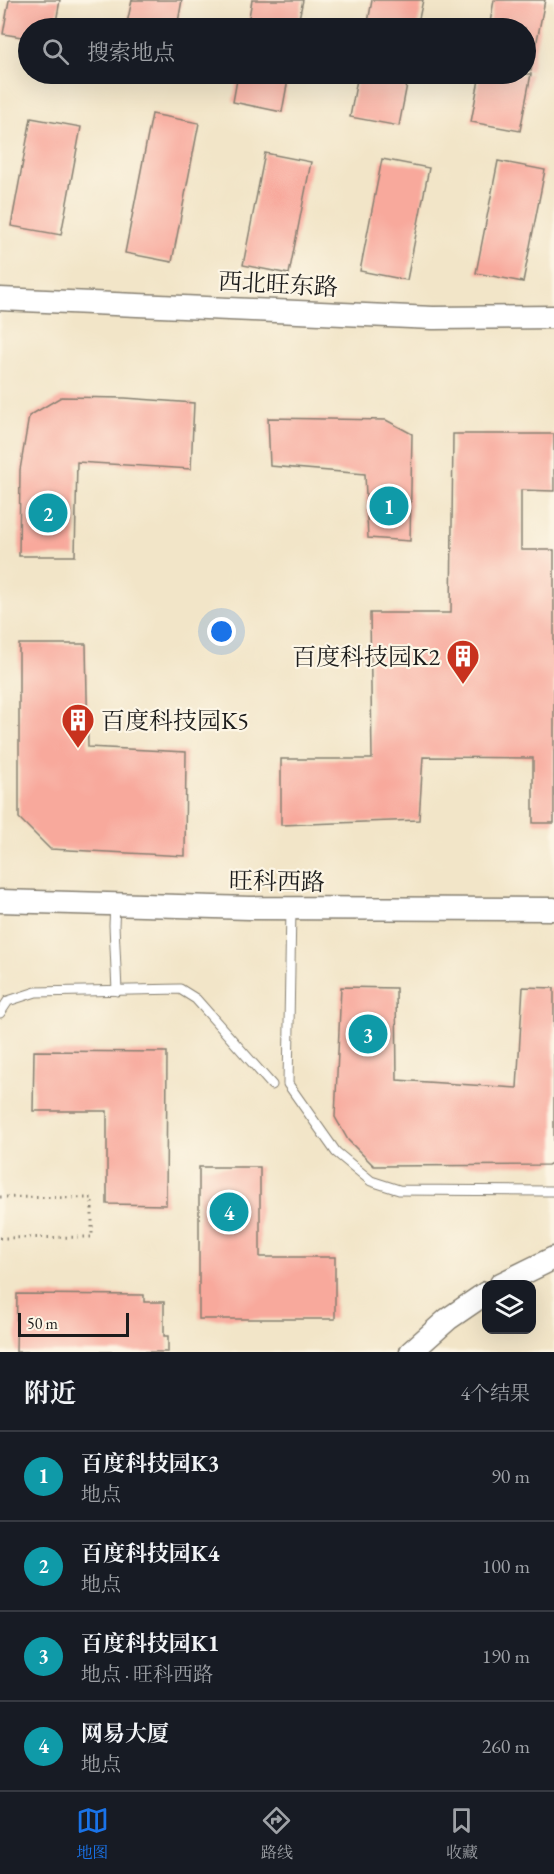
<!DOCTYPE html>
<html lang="zh">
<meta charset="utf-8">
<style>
:root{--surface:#171b24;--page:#20242c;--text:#f1f3f6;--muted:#9ea1a6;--line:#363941;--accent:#1a73e8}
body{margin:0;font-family:"EB Garamond","Noto Serif SC",serif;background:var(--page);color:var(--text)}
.controls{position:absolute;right:18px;bottom:18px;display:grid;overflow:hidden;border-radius:12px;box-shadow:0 6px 24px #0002}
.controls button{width:54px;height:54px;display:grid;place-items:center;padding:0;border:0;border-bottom:2px solid var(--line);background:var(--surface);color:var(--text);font:30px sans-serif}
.scale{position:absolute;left:18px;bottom:15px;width:111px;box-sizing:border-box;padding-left:6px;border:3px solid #1c1c1c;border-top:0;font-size:16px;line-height:21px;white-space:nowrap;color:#1c1c1c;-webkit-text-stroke:4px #fcf5e5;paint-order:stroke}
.you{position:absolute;left:222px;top:632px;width:21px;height:21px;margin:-15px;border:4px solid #fff;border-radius:50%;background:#1a73e8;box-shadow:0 0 0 9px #1a73e833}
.badge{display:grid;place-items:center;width:39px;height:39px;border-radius:50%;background:var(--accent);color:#fff;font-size:20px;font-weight:700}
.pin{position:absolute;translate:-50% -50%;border:3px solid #fff;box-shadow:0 2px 6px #0006}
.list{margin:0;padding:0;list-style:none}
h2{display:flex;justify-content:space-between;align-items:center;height:78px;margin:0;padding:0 24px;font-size:26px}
h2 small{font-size:20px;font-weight:400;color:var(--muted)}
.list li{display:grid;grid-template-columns:39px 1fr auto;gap:18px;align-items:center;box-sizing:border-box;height:90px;padding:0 24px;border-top:2px solid var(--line)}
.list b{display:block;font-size:22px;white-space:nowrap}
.list p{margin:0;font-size:20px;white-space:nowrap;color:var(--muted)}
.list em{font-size:20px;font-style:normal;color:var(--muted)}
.icon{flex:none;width:33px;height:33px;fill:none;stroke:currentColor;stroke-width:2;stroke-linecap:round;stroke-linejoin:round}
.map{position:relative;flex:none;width:554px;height:1352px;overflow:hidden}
.search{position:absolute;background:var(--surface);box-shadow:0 6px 24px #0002;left:18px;right:18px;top:18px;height:66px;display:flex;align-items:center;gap:15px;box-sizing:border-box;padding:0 21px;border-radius:33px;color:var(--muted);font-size:22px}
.sheet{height:438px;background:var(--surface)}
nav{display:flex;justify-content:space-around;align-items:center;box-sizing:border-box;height:84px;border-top:2px solid var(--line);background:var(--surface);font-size:16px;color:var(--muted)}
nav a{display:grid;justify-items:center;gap:3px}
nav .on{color:var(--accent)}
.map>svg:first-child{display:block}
.building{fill:#f8a99c}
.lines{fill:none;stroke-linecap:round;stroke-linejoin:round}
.service-casing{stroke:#878072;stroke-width:11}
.tertiary-casing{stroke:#878072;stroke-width:25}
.path{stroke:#878072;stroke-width:3;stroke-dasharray:1.5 4.5;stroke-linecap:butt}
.service{stroke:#fff;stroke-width:9}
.tertiary{stroke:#fff;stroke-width:22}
.labels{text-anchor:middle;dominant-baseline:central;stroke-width:4.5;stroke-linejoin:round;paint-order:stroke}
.street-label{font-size:24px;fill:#1c1c1c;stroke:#fcf5e5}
.poi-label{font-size:24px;fill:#1c1c1c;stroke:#fcf5e5;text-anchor:end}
</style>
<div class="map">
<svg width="554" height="1352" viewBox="0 0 554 1352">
<rect width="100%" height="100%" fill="#fcf5e5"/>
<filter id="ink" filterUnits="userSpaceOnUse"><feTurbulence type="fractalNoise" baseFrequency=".0167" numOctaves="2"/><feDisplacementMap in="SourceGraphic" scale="12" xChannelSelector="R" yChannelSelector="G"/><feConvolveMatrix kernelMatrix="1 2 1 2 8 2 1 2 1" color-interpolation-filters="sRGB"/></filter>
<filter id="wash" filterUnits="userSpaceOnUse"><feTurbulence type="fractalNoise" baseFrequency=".008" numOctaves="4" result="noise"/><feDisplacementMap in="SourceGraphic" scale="24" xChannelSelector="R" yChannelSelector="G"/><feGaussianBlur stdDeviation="1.35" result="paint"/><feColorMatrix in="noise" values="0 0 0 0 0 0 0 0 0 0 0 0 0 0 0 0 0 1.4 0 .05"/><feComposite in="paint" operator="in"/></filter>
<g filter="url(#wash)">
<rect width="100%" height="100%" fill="#f2e5c8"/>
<g id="blocks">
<g class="building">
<path d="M9 0H60L55 28H28V38L3 34Z"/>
<path d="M132 0H182L177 28H126Z"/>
<path d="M252 0H303L297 28H247Z"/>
<path d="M372 0H423L417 28H367Z"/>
<path d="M494 0H545L531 71 525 70V28H489Z"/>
<path d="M238 74H289L282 112 233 102Z"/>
<path d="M358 74H409L399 126 350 117Z"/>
<path d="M480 74H531L520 131 471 122Z"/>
<path d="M152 114 199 123 172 262 125 253Z"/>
<path d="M31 118 81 127 61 235 11 226Z"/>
<path d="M265 153 311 162 289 274 243 265Z"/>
<path d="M382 159 429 168 407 280 360 271Z"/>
<path d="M498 161 545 170 523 282 476 273Z"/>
<path d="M61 397 125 398 194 403 191 469 77 462 75 556H19L20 470 29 416Z"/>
<path d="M268 418 386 420 412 434 410 541 368 538 365 474 270 466Z"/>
<path d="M453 434H554V491L521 490V550H554V823H533V758L423 757 419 820 281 825V759H372L370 613H451Z"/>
<path d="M19 644H86L88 747 186 752 185 856 50 849 19 818Z"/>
<path d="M341 987 396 988 397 1080 517 1088 523 987 554 988V1162L548 1165 374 1166 348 1140 335 1117Z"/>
<path d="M34 1051 167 1052 166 1205 107 1204V1111H33Z"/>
<path d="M199 1167H260V1257H335V1319H199Z"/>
<path d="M17 1294 144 1295V1302H164V1336H168V1352H16Z"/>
</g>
</g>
</g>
<g filter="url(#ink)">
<use href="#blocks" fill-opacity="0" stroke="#878072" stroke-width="1.5"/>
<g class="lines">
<defs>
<g id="service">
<path d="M115 905 114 925 117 991"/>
<path d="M291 908 288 1084 336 1152 371 1181 399 1190 554 1191"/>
<path d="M0 1013 8 1001 36 992 180 989 196 999 272 1085"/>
</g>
<g id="tertiary">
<path d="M0 299 433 318 554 317"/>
<path d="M0 901 250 908 554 909"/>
<path d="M501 1284 554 1258"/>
<path d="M411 1352 448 1319 486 1293"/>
</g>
</defs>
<use href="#service" class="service-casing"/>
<use href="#tertiary" class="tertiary-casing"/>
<path class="path" d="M0 1197 92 1198V1237L0 1238"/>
<use href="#service" class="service"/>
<use href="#tertiary" class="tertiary"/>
</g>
</g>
<defs>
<symbol id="building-pin" viewBox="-11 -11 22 30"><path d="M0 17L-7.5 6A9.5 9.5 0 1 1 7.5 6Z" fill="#c8321e" stroke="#fcf5e5"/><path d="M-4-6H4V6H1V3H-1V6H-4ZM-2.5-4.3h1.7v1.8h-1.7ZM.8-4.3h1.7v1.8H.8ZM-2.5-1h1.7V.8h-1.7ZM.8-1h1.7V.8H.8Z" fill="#fff"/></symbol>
</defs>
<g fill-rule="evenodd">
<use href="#building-pin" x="444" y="637" width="38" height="52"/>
<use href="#building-pin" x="59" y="701" width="38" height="52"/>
</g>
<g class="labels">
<g class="street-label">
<text transform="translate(278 284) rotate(3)">西北旺东路</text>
<text transform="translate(277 881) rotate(1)">旺科西路</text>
</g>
<g class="poi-label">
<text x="440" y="656">百度科技园K2</text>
<text x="101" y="720" text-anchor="start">百度科技园K5</text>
</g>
</g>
</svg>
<div class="controls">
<button><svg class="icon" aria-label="layers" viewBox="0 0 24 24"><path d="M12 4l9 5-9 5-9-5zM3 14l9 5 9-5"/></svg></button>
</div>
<div class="scale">50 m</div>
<div class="you"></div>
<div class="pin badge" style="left:389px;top:506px;background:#0f9aa8">1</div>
<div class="pin badge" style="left:48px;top:513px;background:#0f9aa8">2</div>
<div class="pin badge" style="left:368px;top:1034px;background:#0f9aa8">3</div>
<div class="pin badge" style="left:229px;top:1212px;background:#0f9aa8">4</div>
<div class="search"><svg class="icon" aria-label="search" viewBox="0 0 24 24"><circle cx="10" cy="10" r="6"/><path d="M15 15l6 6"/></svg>搜索地点</div>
</div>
<section class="sheet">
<h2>附近<small>4个结果</small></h2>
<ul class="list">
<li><span class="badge" style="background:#0f9aa8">1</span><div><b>百度科技园K3</b><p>地点</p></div><em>90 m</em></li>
<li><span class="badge" style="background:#0f9aa8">2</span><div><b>百度科技园K4</b><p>地点</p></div><em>100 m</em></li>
<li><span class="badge" style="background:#0f9aa8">3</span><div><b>百度科技园K1</b><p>地点 · 旺科西路</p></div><em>190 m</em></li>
<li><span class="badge" style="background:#0f9aa8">4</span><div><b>网易大厦</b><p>地点</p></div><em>260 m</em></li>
</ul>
</section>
<nav>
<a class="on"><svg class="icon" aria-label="map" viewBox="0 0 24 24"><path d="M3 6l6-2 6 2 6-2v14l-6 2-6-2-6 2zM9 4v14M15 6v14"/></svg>地图</a>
<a><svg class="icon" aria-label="directions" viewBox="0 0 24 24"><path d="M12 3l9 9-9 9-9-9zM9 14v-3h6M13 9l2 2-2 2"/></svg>路线</a>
<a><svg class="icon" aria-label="saved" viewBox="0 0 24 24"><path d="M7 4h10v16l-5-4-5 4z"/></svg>收藏</a>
</nav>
